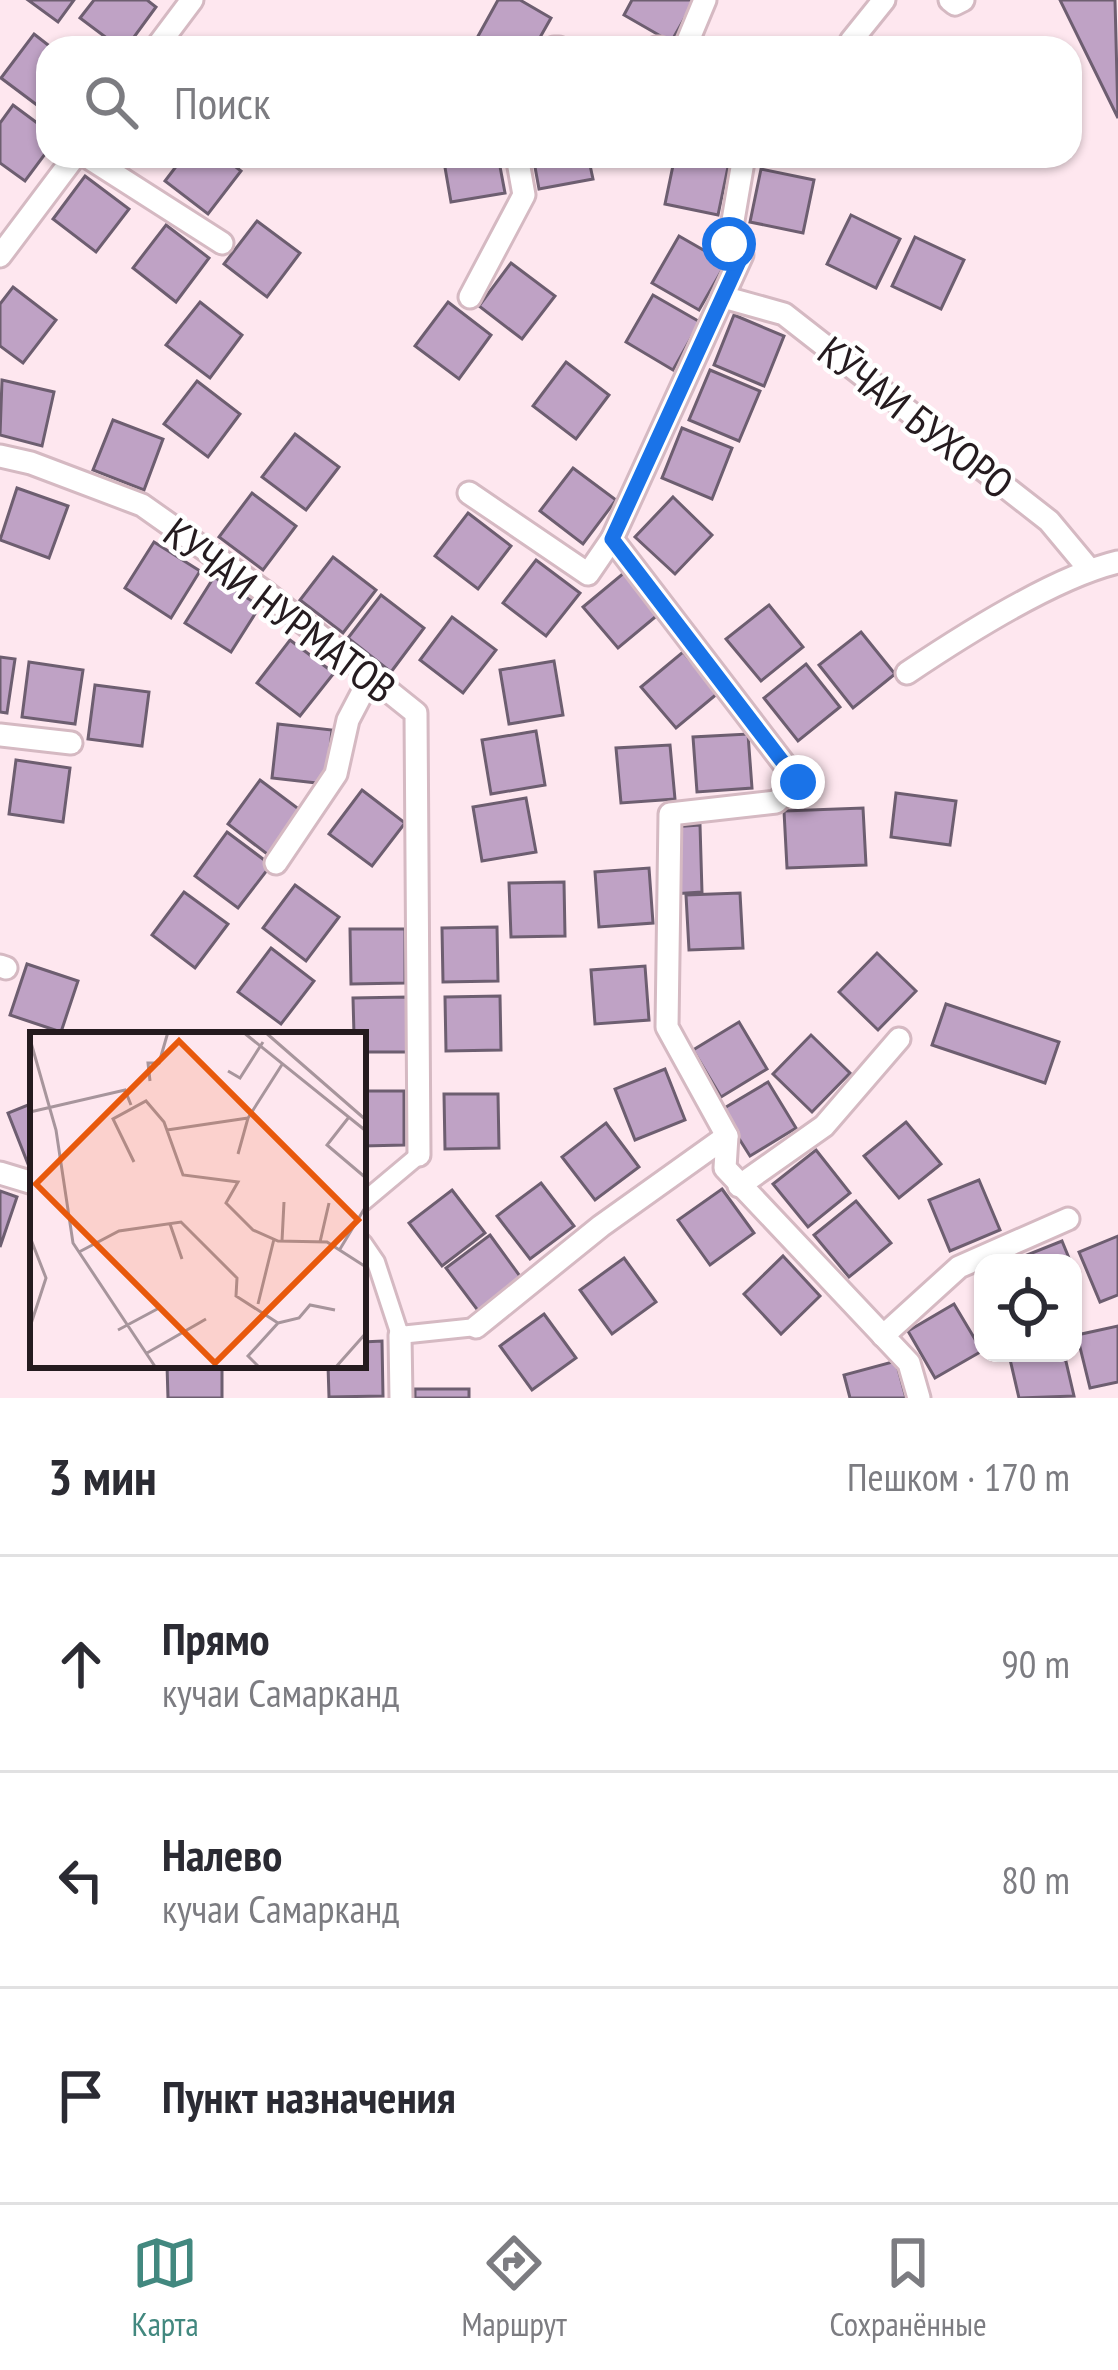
<!DOCTYPE html>
<html lang="ru">
<meta charset="utf-8">
<style>
:root{--surface:#fff;--page:#f7f7f7;--text:#2b2b33;--muted:#7c7c81;--line:#e1e1e2;--accent:#42887f}
body{margin:0;font-family:"PT Sans Narrow",sans-serif;background:var(--page);color:var(--text)}
.controls{position:absolute;right:36px;bottom:36px;display:grid;overflow:hidden;border-radius:24px;box-shadow:0 3px 9px #0004}
.controls button{width:108px;height:108px;display:grid;place-items:center;padding:0;border:0;border-bottom:3px solid var(--line);background:var(--surface);color:var(--text);font:60px sans-serif}
.stop{position:absolute;width:36px;height:36px;margin:-27px;border:9px solid #1a73e8;border-radius:50%;background:#fff}
.stop.end{background:#1a73e8;border-color:#fff;box-shadow:0 3px 12px #0008}
.list{margin:0;padding:0;list-style:none}
h2{display:flex;justify-content:space-between;align-items:center;height:156px;margin:0;padding:0 48px;font-size:51px}
h2 small{font-size:39px;font-weight:400;color:var(--muted)}
.list li{display:grid;grid-template-columns:78px 1fr auto;gap:36px;align-items:center;box-sizing:border-box;height:216px;padding:0 48px;border-top:3px solid var(--line)}
.list b{display:block;font-size:45px;white-space:nowrap}
.list p{margin:0;font-size:39px;white-space:nowrap;color:var(--muted)}
.list em{font-size:39px;font-style:normal;color:var(--muted)}
.icon{flex:none;width:66px;height:66px;fill:none;stroke:currentColor;stroke-width:2;stroke-linecap:round;stroke-linejoin:round}
.map{position:relative;flex:none;width:1118px;height:1398px;overflow:hidden}
.search{position:absolute;background:var(--surface);box-shadow:0 3px 9px #0004;left:36px;right:36px;top:36px;height:132px;display:flex;align-items:center;gap:30px;box-sizing:border-box;padding:0 42px;border-radius:36px;color:var(--muted);font-size:45px}
.sheet{height:804px;background:var(--surface)}
nav{display:flex;justify-content:space-around;align-items:center;box-sizing:border-box;height:168px;border-top:3px solid var(--line);background:var(--surface);font-size:33px;color:var(--muted)}
nav a{display:grid;justify-items:center;gap:6px}
nav .on{color:var(--accent)}
.map>svg:first-child{display:block}
.building{fill:#bfa2c5;stroke:#6d5e70;stroke-width:3}
.lines{fill:none;stroke-linecap:round;stroke-linejoin:round}
.pedestrian-casing{stroke:#d5b9c2;stroke-width:22}
.minor-casing{stroke:#d5b9c2;stroke-width:27}
.pedestrian{stroke:#fff;stroke-width:16}
.minor{stroke:#fff;stroke-width:21}
.route{stroke:#1a73e8;stroke-width:15}
.labels{text-anchor:middle;dominant-baseline:central;stroke-width:9;stroke-linejoin:round;paint-order:stroke}
.street-label{font-size:42px;fill:#251b1f;stroke:#fff}
.inset-road{fill:none;stroke:#a7959c;stroke-width:3}
.view{fill:#e8590c;fill-opacity:0.15;stroke:#e8590c;stroke-width:6}
.inset-edge{fill:none;stroke:#251b1f;stroke-width:6}
</style>
<div class="map">
<svg width="1118" height="1398" viewBox="0 0 1118 1398">
<rect width="100%" height="100%" fill="#fee7ef"/>
<g class="building">
<path d="M28 0H74L58 22Z"/>
<path d="M94 0H147L156 7 126 48H120L80 18Z"/>
<path d="M498 0H520L551 18 534 48H494L477 38Z"/>
<path d="M632 0H695L671 42 624 15Z"/>
<path d="M1060 0H1115L1118 118Z"/>
<path d="M34 34 52 48H48L45 111 1 78Z"/>
<path d="M13 105 48 131V150L25 181 0 163V123Z"/>
<path d="M184 156H222L241 171 208 214 165 181Z"/>
<path d="M443 156H498L505 193 451 202Z"/>
<path d="M533 156H588L593 179 539 189Z"/>
<path d="M675 156 729 162 718 215 665 204Z"/>
<path d="M761 169 814 180 803 233 750 222Z"/>
<path d="M85 176 129 209 96 252 53 219Z"/>
<path d="M851 215 900 239 876 288 827 264Z"/>
<path d="M257 221 300 253 267 297 224 264Z"/>
<path d="M166 225 209 258 176 302 133 268Z"/>
<path d="M679 236 726 263 699 310 652 283Z"/>
<path d="M915 237 964 260 941 309 892 286Z"/>
<path d="M511 263 555 296 522 339 479 306Z"/>
<path d="M13 287 56 320 23 363 0 346V304Z"/>
<path d="M653 295 700 322 673 370 626 342Z"/>
<path d="M200 302 242 335 210 378 166 345Z"/>
<path d="M448 302 491 335 459 379 415 346Z"/>
<path d="M734 315 784 336 764 386 714 365Z"/>
<path d="M566 362 609 395 576 439 533 406Z"/>
<path d="M710 370 760 391 739 441 689 420Z"/>
<path d="M2 380 54 392 42 446 0 435Z"/>
<path d="M197 381 240 414 208 457 164 424Z"/>
<path d="M113 420 163 439 144 490 93 470Z"/>
<path d="M682 428 732 448 712 499 662 478Z"/>
<path d="M295 434 339 467 306 510 262 477Z"/>
<path d="M573 468 616 500 583 544 540 511Z"/>
<path d="M17 488 68 506 49 558 0 540Z"/>
<path d="M252 493 296 526 263 570 219 537Z"/>
<path d="M673 497 712 535 675 574 635 537Z"/>
<path d="M468 513 511 546 478 589 435 556Z"/>
<path d="M154 542 200 571 171 618 125 588Z"/>
<path d="M333 557 376 590 343 633 300 600Z"/>
<path d="M536 560 580 593 546 636 503 603Z"/>
<path d="M625 572 660 613 618 648 583 607Z"/>
<path d="M214 577 260 606 231 652 185 623Z"/>
<path d="M381 595 424 628 391 672 348 638Z"/>
<path d="M769 605 803 647 761 681 726 639Z"/>
<path d="M452 617 496 650 463 693 420 660Z"/>
<path d="M861 632 895 674 853 708 819 665Z"/>
<path d="M290 640 334 673 300 716 257 683Z"/>
<path d="M683 652 718 693 676 728 641 687Z"/>
<path d="M0 657 15 659 7 713 0 712Z"/>
<path d="M554 661 563 715 509 724 500 670Z"/>
<path d="M29 662 83 670 75 724 22 717Z"/>
<path d="M806 664 840 707 798 741 764 698Z"/>
<path d="M95 685 149 692 142 746 88 739Z"/>
<path d="M278 724 332 730 326 784 272 778Z"/>
<path d="M536 731 545 785 491 794 482 740Z"/>
<path d="M748 734 752 788 697 792 693 737Z"/>
<path d="M670 745 675 799 621 803 616 748Z"/>
<path d="M16 760 70 768 63 822 9 814Z"/>
<path d="M260 780 304 813 271 857 228 824Z"/>
<path d="M362 790 405 823 372 866 329 834Z"/>
<path d="M896 793 956 801 950 845 891 837Z"/>
<path d="M526 798 536 852 482 861 473 807Z"/>
<path d="M863 808 866 865 787 868 784 811Z"/>
<path d="M700 825 702 892 672 894V827Z"/>
<path d="M227 832 271 865 238 908 195 876Z"/>
<path d="M649 868 653 923 599 927 595 872Z"/>
<path d="M564 882 565 936 511 937 509 883Z"/>
<path d="M295 885 339 917 306 961 263 928Z"/>
<path d="M184 892 228 924 195 968 152 935Z"/>
<path d="M740 893 743 948 689 950 686 895Z"/>
<path d="M497 927 498 981 443 982 442 928Z"/>
<path d="M350 929H405V983L351 984Z"/>
<path d="M271 948 314 981 281 1024 238 992Z"/>
<path d="M877 953 916 991 878 1030 839 992Z"/>
<path d="M27 964 78 981 61 1032 10 1015Z"/>
<path d="M645 966 649 1020 595 1024 591 970Z"/>
<path d="M500 996 501 1050 446 1051 445 997Z"/>
<path d="M408 997V1052H363V1035H354L353 998Z"/>
<path d="M946 1004 1059 1042 1045 1083 932 1045Z"/>
<path d="M739 1022 767 1069 721 1097 693 1050Z"/>
<path d="M811 1035 850 1073 812 1112 773 1074Z"/>
<path d="M665 1069 685 1120 635 1140 615 1089Z"/>
<path d="M768 1082 796 1128 750 1156 721 1110Z"/>
<path d="M363 1091H404V1145L363 1146Z"/>
<path d="M444 1094H498L499 1148 445 1149Z"/>
<path d="M33 1103V1162L28 1164 8 1113Z"/>
<path d="M906 1122 941 1164 899 1198 864 1156Z"/>
<path d="M606 1123 639 1167 595 1200 562 1157Z"/>
<path d="M816 1150 850 1193 808 1227 773 1184Z"/>
<path d="M979 1180 1000 1230 950 1251 929 1200Z"/>
<path d="M541 1183 574 1226 530 1259 497 1216Z"/>
<path d="M722 1189 754 1233 710 1265 678 1220Z"/>
<path d="M452 1190 485 1233 442 1266 409 1223Z"/>
<path d="M0 1191 17 1197 0 1247Z"/>
<path d="M856 1201 891 1243 849 1277 814 1235Z"/>
<path d="M490 1235 522 1279 479 1312 446 1268Z"/>
<path d="M1118 1236V1295L1100 1302 1079 1252Z"/>
<path d="M1062 1241 1071 1263H1013L1012 1261Z"/>
<path d="M783 1256 820 1296 781 1334 744 1294Z"/>
<path d="M624 1258 656 1302 612 1334 580 1290Z"/>
<path d="M954 1304 982 1351 935 1378 908 1331Z"/>
<path d="M544 1314 576 1358 532 1390 500 1346Z"/>
<path d="M1118 1326V1382L1090 1388 1077 1335Z"/>
<path d="M382 1341 383 1396 329 1397 328 1365H363V1342Z"/>
<path d="M1018 1353H1064L1074 1396 1019 1398 1009 1355Z"/>
<path d="M896 1361 906 1398H850L844 1375Z"/>
<path d="M167 1365H222V1398H168Z"/>
<rect x="415" y="1389" width="54" height="9"/>
</g>
<g class="lines">
<defs>
<g id="pedestrian">
<path d="M363 1202 419 1155"/>
<path d="M363 1243 376 1262 400 1335 476 1327"/>
</g>
<g id="minor">
<path d="M950 0 955 4 963 0"/>
<path d="M851 41 884 0"/>
<path d="M156 48 192 0"/>
<path d="M554 48H559"/>
<path d="M656 48H660"/>
<path d="M685 48 705 0"/>
<path d="M86 156 222 243"/>
<path d="M744 156 729 244 742 255 612 539 798 782 776 802 670 814 667 1027 727 1136 725 1168 909 1363 919 1398"/>
<path d="M0 256 75 156"/>
<path d="M470 297 524 195 517 156"/>
<path d="M723 297 784 314 1049 521 1089 569"/>
<path d="M0 456 31 463 142 505 265 592 416 713 419 1155"/>
<path d="M469 493 588 574 612 539"/>
<path d="M907 673C962 636 1055 577 1118 562"/>
<path d="M0 735 71 743"/>
<path d="M276 863 336 774 348 720 370 678"/>
<path d="M0 966 6 968"/>
<path d="M0 1173 33 1183"/>
<path d="M739 1186 824 1126 899 1039"/>
<path d="M476 1327 601 1226 727 1136"/>
<path d="M400 1335 401 1398"/>
<path d="M883 1336 959 1267 1068 1219"/>
</g>
</defs>
<use href="#pedestrian" class="pedestrian-casing"/>
<use href="#minor" class="minor-casing"/>
<use href="#pedestrian" class="pedestrian"/>
<use href="#minor" class="minor"/>
</g>
<g class="lines">
<path class="route" d="M729 244 742 255 612 539 798 782"/>
</g>
<g class="labels">
<g class="street-label">
<text transform="translate(916 417) rotate(38)">КӮЧАИ БУХОРО</text>
<text transform="translate(280 610) rotate(37)">КУЧАИ НУРМАТОВ</text>
</g>
</g>
<g transform="translate(30 1032)">
<rect width="336" height="336" fill="#fee7ef"/>
<path class="inset-road" d="M213 0 336 99M235 0 336 88M0 7 26 98 43 211 126 336M198 39 210 46 233 10M120 49 118 31H129L138 0M0 80 95 58 101 73M319 85 297 113 336 146M137 98 218 86M208 122 218 86 253 31M104 130 83 87 116 69 134 90 153 143 208 150 196 171 223 198 248 209 297 210 336 235M140 192 152 227M0 205 16 246 0 295M252 209 254 170M290 210 299 171M310 217 336 174M49 220 89 199 151 190 207 246 206 264 248 291 218 324 230 336M228 272 244 207M248 291 269 286 280 273 305 278M88 298 131 275M117 321 176 287M305 336 336 301"/>
<path class="view" d="M149 9 328 188 185 331 6 152Z"/>
<rect width="336" height="336" class="inset-edge"/>
</g>
</svg>
<div class="controls">
<button><svg class="icon" aria-label="locate" viewBox="0 0 24 24"><circle cx="12" cy="12" r="6"/><path d="M12 2v4M12 18v4M2 12h4M18 12h4"/></svg></button>
</div>
<div class="stop" style="left:729px;top:244px"></div>
<div class="stop end" style="left:798px;top:782px"></div>
<div class="search"><svg class="icon" aria-label="search" viewBox="0 0 24 24"><circle cx="10" cy="10" r="6"/><path d="M15 15l6 6"/></svg>Поиск</div>
</div>
<section class="sheet">
<h2>3 мин<small>Пешком · 170 m</small></h2>
<ul class="list">
<li><svg class="icon" aria-label="ahead" viewBox="0 0 24 24"><path d="M12 20V5M6 11l6-6 6 6"/></svg><div><b>Прямо</b><p>кучаи Самарканд</p></div><em>90 m</em></li>
<li><svg class="icon" aria-label="left" viewBox="0 0 24 24"><path d="M17 20v-9H6M10 6l-5 5 5 5"/></svg><div><b>Налево</b><p>кучаи Самарканд</p></div><em>80 m</em></li>
<li><svg class="icon" aria-label="arrive" viewBox="0 0 24 24"><path d="M6 21V4h12l-3 4 3 4H6"/></svg><div><b>Пункт назначения</b></div></li>
</ul>
</section>
<nav>
<a class="on"><svg class="icon" aria-label="map" viewBox="0 0 24 24"><path d="M3 6l6-2 6 2 6-2v14l-6 2-6-2-6 2zM9 4v14M15 6v14"/></svg>Карта</a>
<a><svg class="icon" aria-label="directions" viewBox="0 0 24 24"><path d="M12 3l9 9-9 9-9-9zM9 14v-3h6M13 9l2 2-2 2"/></svg>Маршрут</a>
<a><svg class="icon" aria-label="saved" viewBox="0 0 24 24"><path d="M7 4h10v16l-5-4-5 4z"/></svg>Сохранённые</a>
</nav>
